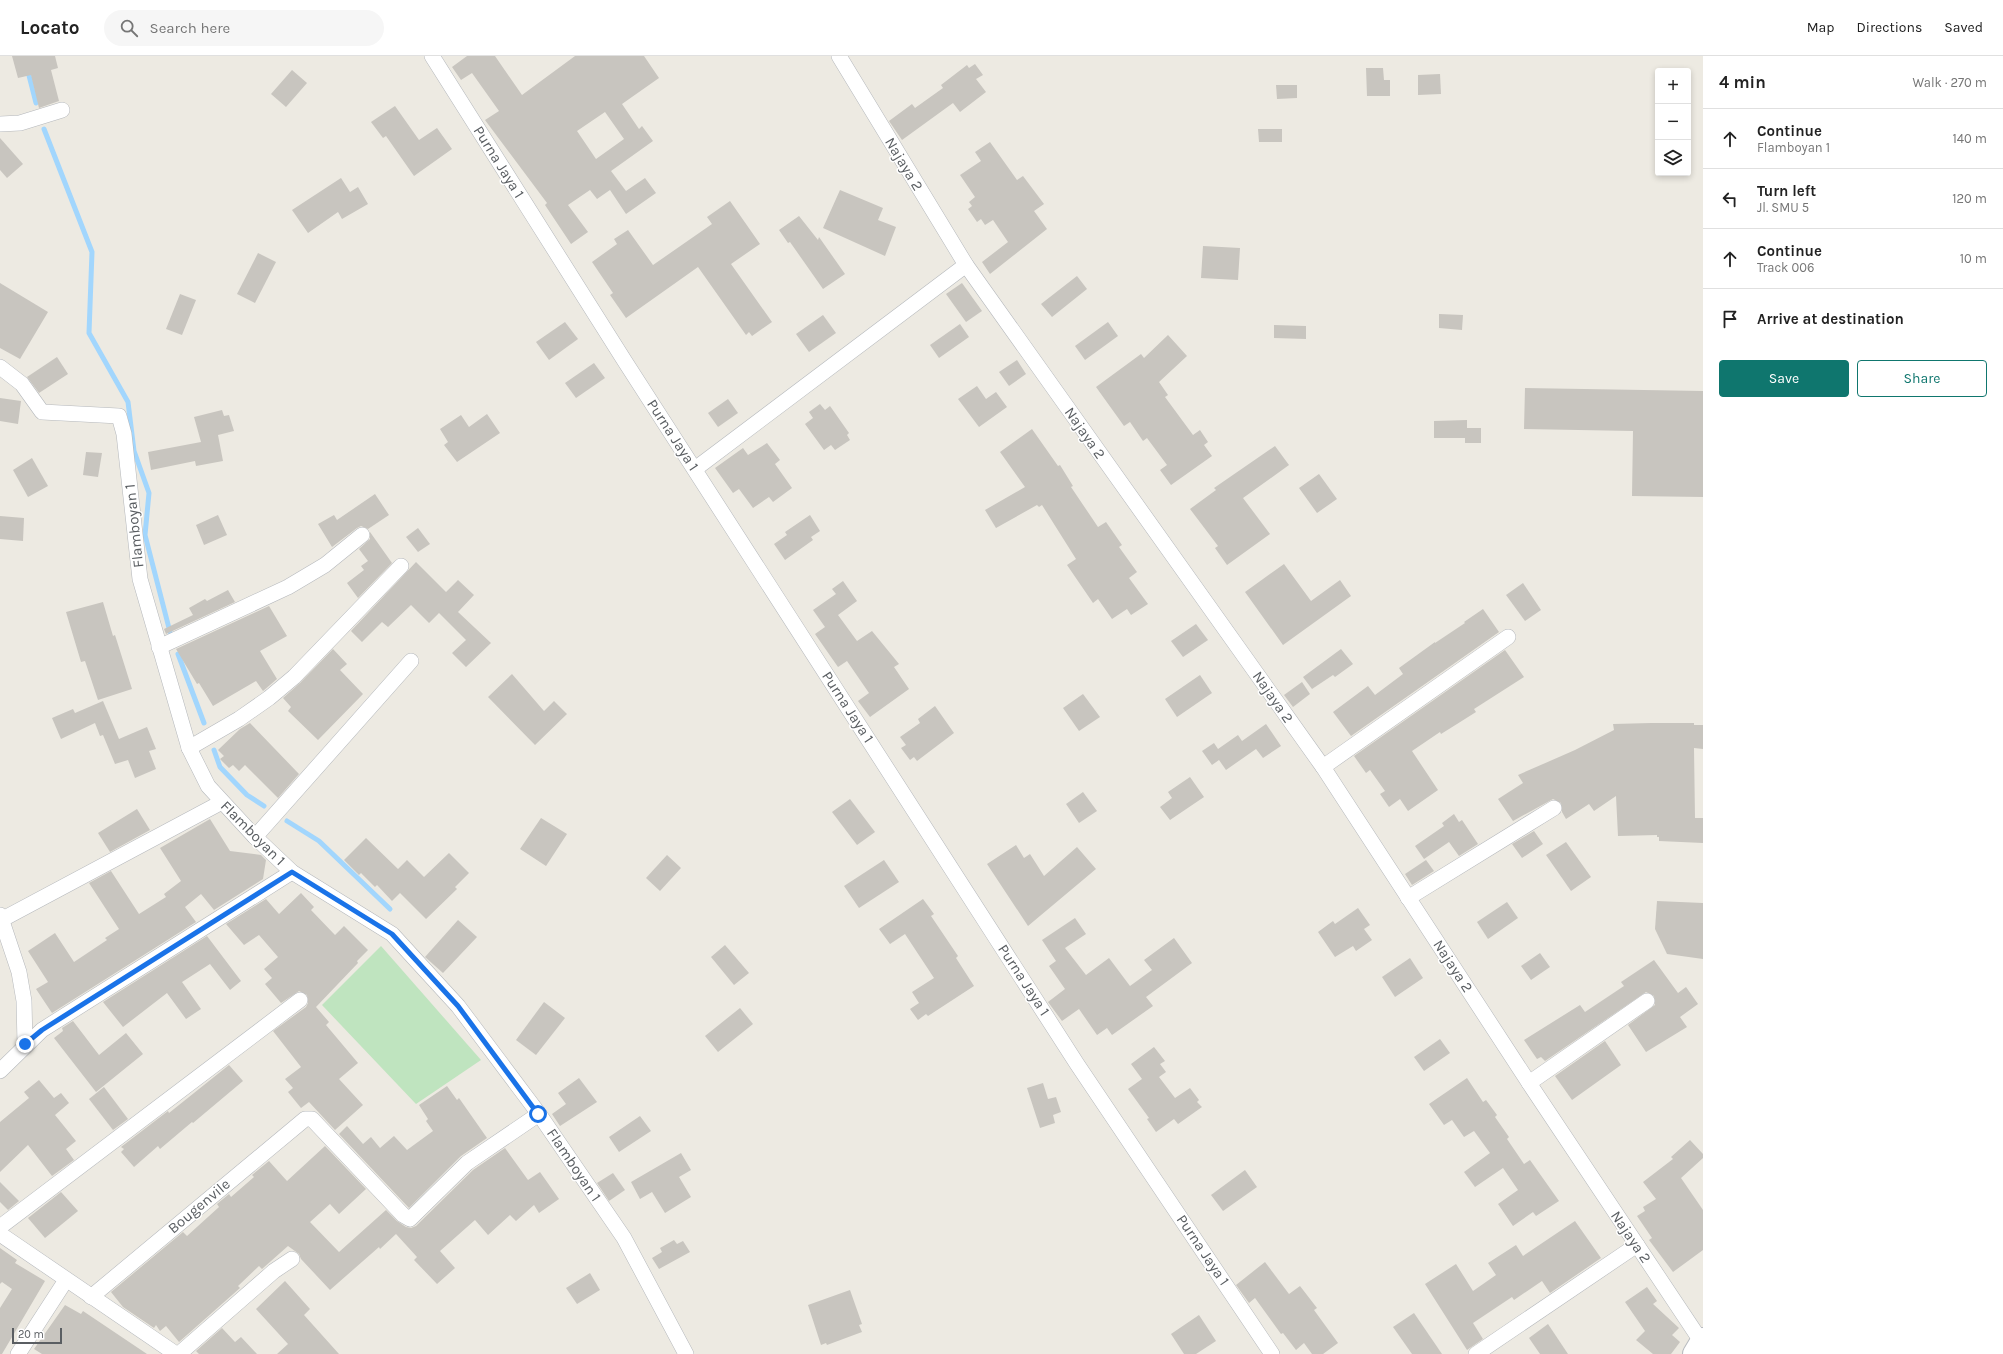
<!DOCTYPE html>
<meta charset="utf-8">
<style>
:root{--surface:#fff;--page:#f6f6f6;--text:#222;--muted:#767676;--line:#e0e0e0;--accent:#0f766e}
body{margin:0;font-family:Karla,sans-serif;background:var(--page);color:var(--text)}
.controls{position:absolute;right:12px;top:12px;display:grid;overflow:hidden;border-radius:4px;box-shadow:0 2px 6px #0003}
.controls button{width:36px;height:36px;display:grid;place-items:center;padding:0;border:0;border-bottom:1px solid var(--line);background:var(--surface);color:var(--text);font:20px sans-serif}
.scale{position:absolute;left:12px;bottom:10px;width:50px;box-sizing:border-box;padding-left:4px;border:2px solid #5a5e62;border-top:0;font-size:11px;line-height:14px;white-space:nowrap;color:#5a5e62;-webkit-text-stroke:3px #fff;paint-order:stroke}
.stop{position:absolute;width:12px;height:12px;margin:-9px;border:3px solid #1a73e8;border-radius:50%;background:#fff}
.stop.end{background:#1a73e8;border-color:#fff;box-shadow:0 1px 4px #0008}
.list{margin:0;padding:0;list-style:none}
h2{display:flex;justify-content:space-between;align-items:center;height:52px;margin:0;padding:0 16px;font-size:17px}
h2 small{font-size:13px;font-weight:400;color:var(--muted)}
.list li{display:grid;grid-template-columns:26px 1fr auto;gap:12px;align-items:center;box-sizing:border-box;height:60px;padding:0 16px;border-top:1px solid var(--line)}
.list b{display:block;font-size:15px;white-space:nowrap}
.list p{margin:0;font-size:13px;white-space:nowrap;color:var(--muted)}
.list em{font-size:13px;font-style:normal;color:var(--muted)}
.actions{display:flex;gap:8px;padding:12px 16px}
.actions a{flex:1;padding:9px 0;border:1px solid var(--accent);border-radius:4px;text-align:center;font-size:14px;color:var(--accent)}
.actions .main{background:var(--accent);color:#fff}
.icon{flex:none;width:22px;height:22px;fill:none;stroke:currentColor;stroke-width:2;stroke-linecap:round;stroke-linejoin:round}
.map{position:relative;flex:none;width:1703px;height:1298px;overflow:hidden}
header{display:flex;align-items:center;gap:24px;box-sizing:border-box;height:56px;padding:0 20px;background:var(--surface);border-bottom:1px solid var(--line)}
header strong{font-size:19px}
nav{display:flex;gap:22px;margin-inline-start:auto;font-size:14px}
.search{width:280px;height:36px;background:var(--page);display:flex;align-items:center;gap:10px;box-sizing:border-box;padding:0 14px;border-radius:22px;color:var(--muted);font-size:15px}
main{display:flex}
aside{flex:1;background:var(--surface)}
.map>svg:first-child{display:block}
.green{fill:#bfe4bf}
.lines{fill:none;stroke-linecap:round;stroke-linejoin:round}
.stream{stroke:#a2d6fd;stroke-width:5}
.building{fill:#c8c5bf;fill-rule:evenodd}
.street-casing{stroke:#b5b8bc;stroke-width:16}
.secondary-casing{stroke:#b6b9be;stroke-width:24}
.street{stroke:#fff;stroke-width:15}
.secondary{stroke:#fff;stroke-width:22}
.route{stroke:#1a73e8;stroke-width:5}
.labels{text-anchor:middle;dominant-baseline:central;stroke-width:3;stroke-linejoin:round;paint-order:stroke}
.street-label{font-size:15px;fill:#5a5e62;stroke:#fff}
</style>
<header>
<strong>Locato</strong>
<div class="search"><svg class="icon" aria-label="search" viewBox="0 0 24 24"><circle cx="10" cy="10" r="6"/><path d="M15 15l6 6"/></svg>Search here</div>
<nav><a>Map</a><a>Directions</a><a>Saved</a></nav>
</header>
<main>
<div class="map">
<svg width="1703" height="1298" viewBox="0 0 1703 1298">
<rect width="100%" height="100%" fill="#edeae2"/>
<path class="green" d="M381 890 481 1004 416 1048 322 949Z"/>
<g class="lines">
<g class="stream">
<path d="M24 0 36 47"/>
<path d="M44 73 92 196 89 277 128 346 134 395 149 437 145 479 170 576"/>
<path d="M178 598 204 667"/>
<path d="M214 694 220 711 247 739 264 750"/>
<path d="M287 765 319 785 390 853"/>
</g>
</g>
<g class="building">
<path d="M12 0H55L58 12 51 14 59 45 39 52 31 19 18 22Z"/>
<path d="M467 0H495L522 39 575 0H644L659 22 622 48 639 73 642 70 653 85 611 115 626 135 645 122 656 137 626 158 610 134 597 143 590 134 568 149 588 176 571 188 545 149 547 147 485 64 499 55 472 17 461 24 452 11ZM605 56 624 83 596 103 577 75Z"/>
<path d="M975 8 983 19 976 23 986 36 960 56 953 47 902 84 889 65 912 48 915 52 943 32 941 29 967 9 969 12Z"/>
<path d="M1366 12H1383L1384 24H1390V40H1367Z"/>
<path d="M292 14 307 27 286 51 271 38Z"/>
<path d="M1440 18 1441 38 1418 39V19Z"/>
<path d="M1276 29H1297V42L1277 43Z"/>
<path d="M395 50 419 84 437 72 452 93 414 120 386 80 383 82 371 66Z"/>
<path d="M1258 73H1282V86H1259Z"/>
<path d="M0 82 23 108 7 122 0 114Z"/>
<path d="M990 86 1017 124 1023 120 1044 148 1034 155 1047 173 990 218 982 206 1008 186 993 164 985 169 981 163 977 166 968 153 972 150 969 146 975 141 960 119 981 105 975 96Z"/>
<path d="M341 122 350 136 358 131 368 148 342 163 338 156 308 177 292 154Z"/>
<path d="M840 134 883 152 878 164 896 171 885 200 823 172Z"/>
<path d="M730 145 760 188 731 208 772 266 752 280 749 276 746 279 698 211 626 262 610 239 613 237 592 206 617 188 614 183 628 174 653 209 712 168 707 161Z"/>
<path d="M799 160 818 184 819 181 845 218 823 233 790 186 788 187 779 174Z"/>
<path d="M1203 190 1240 192 1238 224 1201 222Z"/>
<path d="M258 197 276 206 255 247 237 238Z"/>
<path d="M1077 220 1087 233 1052 261 1041 248Z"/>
<path d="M0 227 48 256 20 303 0 292Z"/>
<path d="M962 227 982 255 966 266 946 238Z"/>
<path d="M180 238 196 244 182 279 166 273Z"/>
<path d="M1439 258 1463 259 1462 274 1439 272Z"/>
<path d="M823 259 836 277 809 296 796 278Z"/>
<path d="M565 266 578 283 549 304 536 286Z"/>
<path d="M1108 266 1118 280 1085 304 1075 290Z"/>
<path d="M960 268 969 281 939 302 930 289Z"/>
<path d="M1274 269 1306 270V283L1274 282Z"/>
<path d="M1168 279 1187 300 1159 326 1168 339 1165 341 1193 379 1200 374 1208 386 1204 389 1212 400 1171 429 1160 414 1167 409 1147 382 1143 385 1130 366 1124 370 1096 331 1141 298 1144 302Z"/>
<path d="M57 301 68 318 39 337 27 321Z"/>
<path d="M1017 304 1026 318 1009 330 999 316Z"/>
<path d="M594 307 605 322 576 342 565 327Z"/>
<path d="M977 330 986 343 996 336 1007 351 979 371 958 343Z"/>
<path d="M1525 332 1703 335V441L1632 440 1633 375 1524 373Z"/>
<path d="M0 342 21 345 18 368 0 365Z"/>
<path d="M728 343 738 357 718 371 708 357Z"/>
<path d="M820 348 825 354 830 350 849 377 847 379 850 384 835 394 831 389 824 394 805 368 813 362 809 356Z"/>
<path d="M222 354 224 360 229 359 234 375 218 379 223 405 196 410 195 405 151 414 148 396 201 386 194 361Z"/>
<path d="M487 358 500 377 457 406 444 389 448 386 440 373 461 359 469 371Z"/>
<path d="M1467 364V372H1481V387H1465V382H1434V365Z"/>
<path d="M1032 373 1058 410 1060 409 1073 430 1071 431 1098 471 1106 466 1122 489 1119 491 1137 516 1129 522 1148 548 1131 559 1127 553 1112 563 1098 543 1093 547 1067 509 1076 503 1042 449 1039 451 1037 449 996 472 985 454 1025 431 1000 396Z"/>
<path d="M767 387 780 404 775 408 792 432 773 446 769 441 753 452 739 433 733 437 715 412 743 392 748 399Z"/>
<path d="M1275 390 1289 409 1243 442 1270 478 1227 509 1215 492 1218 490 1190 453 1216 434 1214 432Z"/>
<path d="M86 396 102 397 98 421 83 419Z"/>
<path d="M32 402 48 430 28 441 13 414Z"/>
<path d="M1319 418 1337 443 1317 457 1299 432Z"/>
<path d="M375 438 389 459 368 473 361 470 357 472 332 491 318 468 334 459 337 464Z"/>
<path d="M218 459 227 479 204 489 196 469Z"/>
<path d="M810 459 820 475 811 481 813 484 785 504 774 488 787 479 785 476Z"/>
<path d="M0 460 24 462 23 485 0 483Z"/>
<path d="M418 472 430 488 418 496 406 481Z"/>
<path d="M370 476 392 507 358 542 347 527 364 514 361 510 368 505 359 493 370 483Z"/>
<path d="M416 506 446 536 458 524 474 539 458 556 491 587 466 611 452 597 466 584 439 557 429 567 411 549 388 571 382 566 362 586 351 575Z"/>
<path d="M1284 508 1311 545 1340 524 1351 540 1283 589 1245 536Z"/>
<path d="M843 525 857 545 838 559 857 585 872 575 899 608 894 611 909 633 870 661 858 645 869 637 847 605 838 611 815 578 825 571 813 554 836 538 832 533Z"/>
<path d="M1523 527 1541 554 1525 565 1506 539Z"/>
<path d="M228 534 235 546 166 578 164 573 193 559 189 552 205 543 207 545Z"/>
<path d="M103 546 113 580 115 579 132 633 98 644 85 605 81 606 66 556Z"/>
<path d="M269 550 287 580 260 595 277 623 263 635 256 625 213 650 199 627 197 628 176 593Z"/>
<path d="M1483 553 1499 576 1351 680 1333 656 1368 630 1375 639 1403 618 1399 612 1435 586V587L1465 567 1464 566Z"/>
<path d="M1196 568 1208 584 1183 601 1171 585Z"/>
<path d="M333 593 347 608 340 614 363 638 318 684 288 655 291 651 283 642 300 627Z"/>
<path d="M1341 593 1353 608 1335 621 1333 619 1312 633 1303 621Z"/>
<path d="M1505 594 1524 621 1474 653 1476 656 1457 668 1441 678 1440 676 1412 695 1438 734 1408 755 1400 743 1389 751 1380 738 1385 735 1370 714 1366 717 1354 700Z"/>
<path d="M512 618 544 655 554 645 567 658 535 689 488 641Z"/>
<path d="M1200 619 1212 637 1177 661 1165 643Z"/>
<path d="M1302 626 1310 638 1293 651 1284 639Z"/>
<path d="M1083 638 1100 661 1079 675 1063 652Z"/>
<path d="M103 645 119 683 147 671 156 693 149 695 156 713 135 722 128 704 115 708 103 679 100 680 95 667 61 683 52 662 73 653 75 657Z"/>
<path d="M935 650 954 677 917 705 914 701 910 704 901 692 906 689 900 681 920 667 918 663Z"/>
<path d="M250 667 299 718 278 742 245 709 239 715 233 709 229 712 220 703 224 700 218 694 240 673Z"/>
<path d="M1651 667H1694V669H1703V693L1694 692 1695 762H1703V787L1659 785V781H1657V779L1618 780 1616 740 1594 755 1589 748 1566 763 1562 756 1561 747 1553 743 1513 765 1498 743 1523 727 1518 719 1575 694 1614 674 1613 668Z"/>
<path d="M1266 668 1281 690 1263 702 1256 693 1226 714 1219 704 1212 709 1202 695 1214 687 1218 693 1238 679 1242 685Z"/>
<path d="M1190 721 1204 741 1170 764 1160 751 1172 742 1168 736Z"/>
<path d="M1083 736 1097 755 1079 767 1066 748Z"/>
<path d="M850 743 875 776 857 789 832 756Z"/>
<path d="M137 753 150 774 110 796 98 777Z"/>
<path d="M1454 758 1459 766 1462 764 1478 788 1459 800 1449 786 1424 803 1415 790 1444 770 1442 767Z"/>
<path d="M541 762 567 778 546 810 520 793Z"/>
<path d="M210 763 230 795 261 799 266 804 263 823 214 854 201 838 185 851 196 866 52 957 36 933 48 926 28 895 55 877 74 906 107 884 105 882 119 873 89 827 111 815 139 858 166 841 164 838 181 825 160 792Z"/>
<path d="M1534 775 1543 788 1522 802 1512 788Z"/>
<path d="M366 782 398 813 407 804 424 821 449 797 469 817 455 831 457 833 426 863 400 837 392 845 377 829 375 831 361 817 359 819 344 804Z"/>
<path d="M1566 786 1591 821 1571 835 1546 799Z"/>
<path d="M1016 789 1024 802 1030 798 1044 820 1077 791 1096 813 1028 870 987 808Z"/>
<path d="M667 799 681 812 660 835 646 822Z"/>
<path d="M884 804 899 826 859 852 844 830Z"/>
<path d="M1426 804 1434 815 1412 829 1405 818Z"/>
<path d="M301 837 314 851 311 854 335 879 344 870 368 894 357 905 358 907 316 951 329 966 326 969 358 1007 339 1023 363 1049 335 1074 309 1046 301 1052 288 1036 293 1032 285 1023 301 1011 273 975 306 951 308 947 307 939 299 935 281 947 265 928 272 922 264 913 278 901 259 879 244 889 226 868 266 843 279 858Z"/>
<path d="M923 843 934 858 931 860 958 900 956 902 974 930 928 960 926 958 918 964 910 953 919 947 912 936 934 922 905 878 890 888 879 873Z"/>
<path d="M1657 845 1703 847V903L1667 898 1655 873Z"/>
<path d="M1507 846 1518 862 1488 883 1477 866Z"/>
<path d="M1358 852 1370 869 1364 873 1372 884 1356 895 1353 890 1335 901 1318 876 1333 865 1335 868Z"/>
<path d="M1075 862 1086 878 1065 892 1086 919 1109 902 1130 930 1152 914 1144 904 1174 882 1192 907 1146 941 1153 950 1112 979 1107 972 1097 979 1079 953 1062 965 1048 946 1065 933 1049 910 1056 905 1042 884Z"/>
<path d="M458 864 477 881 443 917 425 901Z"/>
<path d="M207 880 241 925 230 934 210 908 182 926 201 953 186 963 167 937 123 971 103 946Z"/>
<path d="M725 889 749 917 734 929 711 901Z"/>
<path d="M1540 897 1550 911 1531 924 1521 910Z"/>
<path d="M1410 902 1423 922 1395 941 1382 921Z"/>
<path d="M1654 904 1678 937 1686 931 1698 948 1680 961 1687 971 1646 996 1628 969 1655 949 1654 940 1646 936 1545 1005 1541 1001 1537 1003 1524 984 1580 949 1585 956 1624 930 1621 926Z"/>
<path d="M544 946 565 962 536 999 516 984Z"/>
<path d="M740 952 753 968 718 996 705 980Z"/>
<path d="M73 965 99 999 126 977 143 998 96 1036 54 982 63 975 62 972Z"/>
<path d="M1440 983 1450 997 1424 1015 1414 1001Z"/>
<path d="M1605 985 1621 1009 1572 1044 1555 1020Z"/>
<path d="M1154 991 1165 1005 1160 1008 1166 1016 1159 1021 1175 1042 1190 1032 1199 1044 1197 1046 1202 1051 1178 1068 1174 1063 1156 1076 1147 1063 1149 1062 1128 1033 1142 1023 1131 1008Z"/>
<path d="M229 1009 243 1025 193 1067 192 1066 160 1093 158 1090 134 1111 121 1096 124 1093 121 1091 168 1055 169 1057Z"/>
<path d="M579 1022 597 1046 560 1070 552 1058 566 1048 558 1037Z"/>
<path d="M1467 1022 1483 1046 1486 1044 1497 1059 1495 1061 1509 1081 1507 1083 1524 1108 1530 1104 1559 1145 1536 1160 1533 1156 1513 1170 1498 1148 1518 1134 1503 1112 1475 1131 1464 1116 1490 1097 1474 1075 1464 1081 1452 1064 1444 1069 1429 1048Z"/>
<path d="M39 1024 54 1042 61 1037 69 1047 55 1059 76 1085 66 1093 74 1104 52 1120 28 1089 0 1116V1066L29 1042 24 1036Z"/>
<path d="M1043 1027 1048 1043 1056 1041 1061 1056 1053 1059 1055 1067 1040 1072 1027 1032Z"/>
<path d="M447 1030 457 1044 459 1042 487 1082 461 1100 409 1152 339 1078 347 1070 363 1088 371 1081 380 1092 394 1080 407 1094 433 1075 426 1065 428 1063 419 1049Z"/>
<path d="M104 1031 128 1063 113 1074 89 1043Z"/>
<path d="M640 1060 651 1075 619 1096 609 1081Z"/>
<path d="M1690 1084 1703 1098V1102L1681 1122 1703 1154V1194L1673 1216 1649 1184 1652 1182 1637 1160 1645 1155 1643 1151 1656 1143 1643 1126 1673 1103 1671 1101Z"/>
<path d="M325 1090 366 1133 339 1158 330 1148 310 1166 339 1196 386 1154 397 1165 406 1171 411 1172 416 1170 473 1114 505 1092 528 1124 540 1116 559 1143 539 1157 534 1149 516 1165 510 1159 488 1179 475 1164 440 1195 455 1212 437 1228 414 1204 417 1201 396 1178 380 1193 379 1191 330 1234 301 1203 299 1198 288 1190 262 1213 259 1210 238 1230 240 1232 179 1286 166 1270 160 1275 156 1269 154 1272 123 1251 111 1236 183 1176 187 1180 219 1151 217 1148 229 1138 231 1141 254 1121 252 1119 269 1105 287 1125Z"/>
<path d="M681 1097 691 1114 679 1121 691 1141 665 1157 652 1136 640 1143 631 1126Z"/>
<path d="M1245 1114 1257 1131 1223 1155 1211 1139Z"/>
<path d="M613 1117 625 1134 609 1145 597 1127Z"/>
<path d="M0 1126 19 1145 8 1154 0 1146Z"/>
<path d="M61 1136 78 1155 45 1182 28 1162Z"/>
<path d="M1575 1165 1601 1202 1550 1237 1542 1225 1514 1244 1512 1241 1473 1267 1483 1283 1467 1294 1425 1228 1456 1208 1473 1235 1496 1219 1488 1207 1516 1189 1523 1200Z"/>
<path d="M674 1184 677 1188 683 1185 690 1196 659 1213 652 1202 662 1196 660 1192Z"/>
<path d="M0 1192 17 1204 15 1207 45 1225 2 1298H0V1252L12 1233 2 1226 0 1228Z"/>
<path d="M1265 1206 1289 1238 1300 1230 1317 1252 1314 1254 1338 1287 1323 1298H1312L1304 1287 1296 1294 1283 1277 1281 1278 1255 1242 1249 1247 1236 1229Z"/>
<path d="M590 1217 600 1234 577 1248 566 1232Z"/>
<path d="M285 1225 310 1253 304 1259 339 1298H277L288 1288 256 1253Z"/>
<path d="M1647 1231 1657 1245 1653 1248 1679 1272 1672 1279 1680 1286 1671 1298H1653L1636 1284 1645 1275 1625 1246Z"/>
<path d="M850 1234 862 1268 859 1269 862 1276 827 1289 826 1287 821 1289 808 1249Z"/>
<path d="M65 1249 81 1258 83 1255 147 1298H42L34 1293Z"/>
<path d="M1414 1257 1442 1298H1412L1393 1271Z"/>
<path d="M1199 1259 1216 1285 1196 1298H1184L1171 1278Z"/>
<path d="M1548 1268 1568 1298H1540L1529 1282Z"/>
<path d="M222 1272 235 1286 241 1281 257 1298H199L196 1295Z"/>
</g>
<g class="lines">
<defs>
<g id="street">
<path d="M432 0 624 304 1077 1008 1272 1298"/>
<path d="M839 0 966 209 1323 711 1529 1027 1703 1288"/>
<path d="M0 68 20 67 62 54"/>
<path d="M0 311 22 328 42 356 119 360 124 378 140 523 189 692 208 730 255 781 292 816 392 878 458 950 539 1058 624 1182 686 1298"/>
<path d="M695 413 966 209"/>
<path d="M159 591 288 531 325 509 362 479"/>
<path d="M189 692 239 663 269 642 294 621 401 510"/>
<path d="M1323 711 1508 581"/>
<path d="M255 781 411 605"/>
<path d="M1408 842 1554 752"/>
<path d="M0 859 19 916 24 945 25 988"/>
<path d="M3 863 222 746"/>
<path d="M0 1015 42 974 292 816"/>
<path d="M1529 1027 1647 945"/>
<path d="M0 1171 300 944"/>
<path d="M0 1178 176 1298"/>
<path d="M91 1241 305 1063H312L403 1159 410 1163 467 1107 539 1058"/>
<path d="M18 1298 66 1224"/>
<path d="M179 1298 274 1215 292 1203"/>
<path d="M1476 1298 1637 1189"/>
</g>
<path id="secondary" d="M1694 1298 1703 1283"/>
</defs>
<use href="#street" class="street-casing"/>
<use href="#secondary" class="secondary-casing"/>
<use href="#street" class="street"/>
<use href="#secondary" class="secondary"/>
</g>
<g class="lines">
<path class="route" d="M25 988 42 974 292 816 392 878 458 950 538 1058"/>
</g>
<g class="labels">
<g class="street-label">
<text transform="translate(499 106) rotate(58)">Purna Jaya 1</text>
<text transform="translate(904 108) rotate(59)">Najaya 2</text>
<text transform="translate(1085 377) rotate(55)">Najaya 2</text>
<text transform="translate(673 379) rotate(57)">Purna Jaya 1</text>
<text transform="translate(134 470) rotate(-96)">Flamboyan 1</text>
<text transform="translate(1273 641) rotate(55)">Najaya 2</text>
<text transform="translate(848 651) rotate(57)">Purna Jaya 1</text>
<text transform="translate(253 777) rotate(45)">Flamboyan 1</text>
<text transform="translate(1453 910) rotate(57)">Najaya 2</text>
<text transform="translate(1024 924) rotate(57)">Purna Jaya 1</text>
<text transform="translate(574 1109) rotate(56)">Flamboyan 1</text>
<text transform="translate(199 1150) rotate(-40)">Bougenvile</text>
<text transform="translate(1631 1181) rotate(56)">Najaya 2</text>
<text transform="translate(1203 1194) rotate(56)">Purna Jaya 1</text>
</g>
</g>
</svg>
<div class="controls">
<button>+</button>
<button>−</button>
<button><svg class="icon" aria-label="layers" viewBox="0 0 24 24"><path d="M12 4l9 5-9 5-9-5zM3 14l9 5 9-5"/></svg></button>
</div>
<div class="scale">20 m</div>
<div class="stop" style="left:538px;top:1058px"></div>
<div class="stop end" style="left:25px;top:988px"></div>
</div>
<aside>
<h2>4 min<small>Walk · 270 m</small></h2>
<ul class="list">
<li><svg class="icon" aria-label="ahead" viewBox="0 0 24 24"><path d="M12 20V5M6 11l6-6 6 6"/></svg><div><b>Continue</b><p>Flamboyan 1</p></div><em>140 m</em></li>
<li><svg class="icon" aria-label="left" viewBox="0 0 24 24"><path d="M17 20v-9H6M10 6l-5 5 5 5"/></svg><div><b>Turn left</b><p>Jl. SMU 5</p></div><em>120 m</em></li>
<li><svg class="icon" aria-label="ahead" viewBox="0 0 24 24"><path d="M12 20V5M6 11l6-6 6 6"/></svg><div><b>Continue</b><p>Track 006</p></div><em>10 m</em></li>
<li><svg class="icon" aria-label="arrive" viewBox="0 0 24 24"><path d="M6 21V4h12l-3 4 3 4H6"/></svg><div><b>Arrive at destination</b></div></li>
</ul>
<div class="actions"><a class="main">Save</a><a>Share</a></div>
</aside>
</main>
